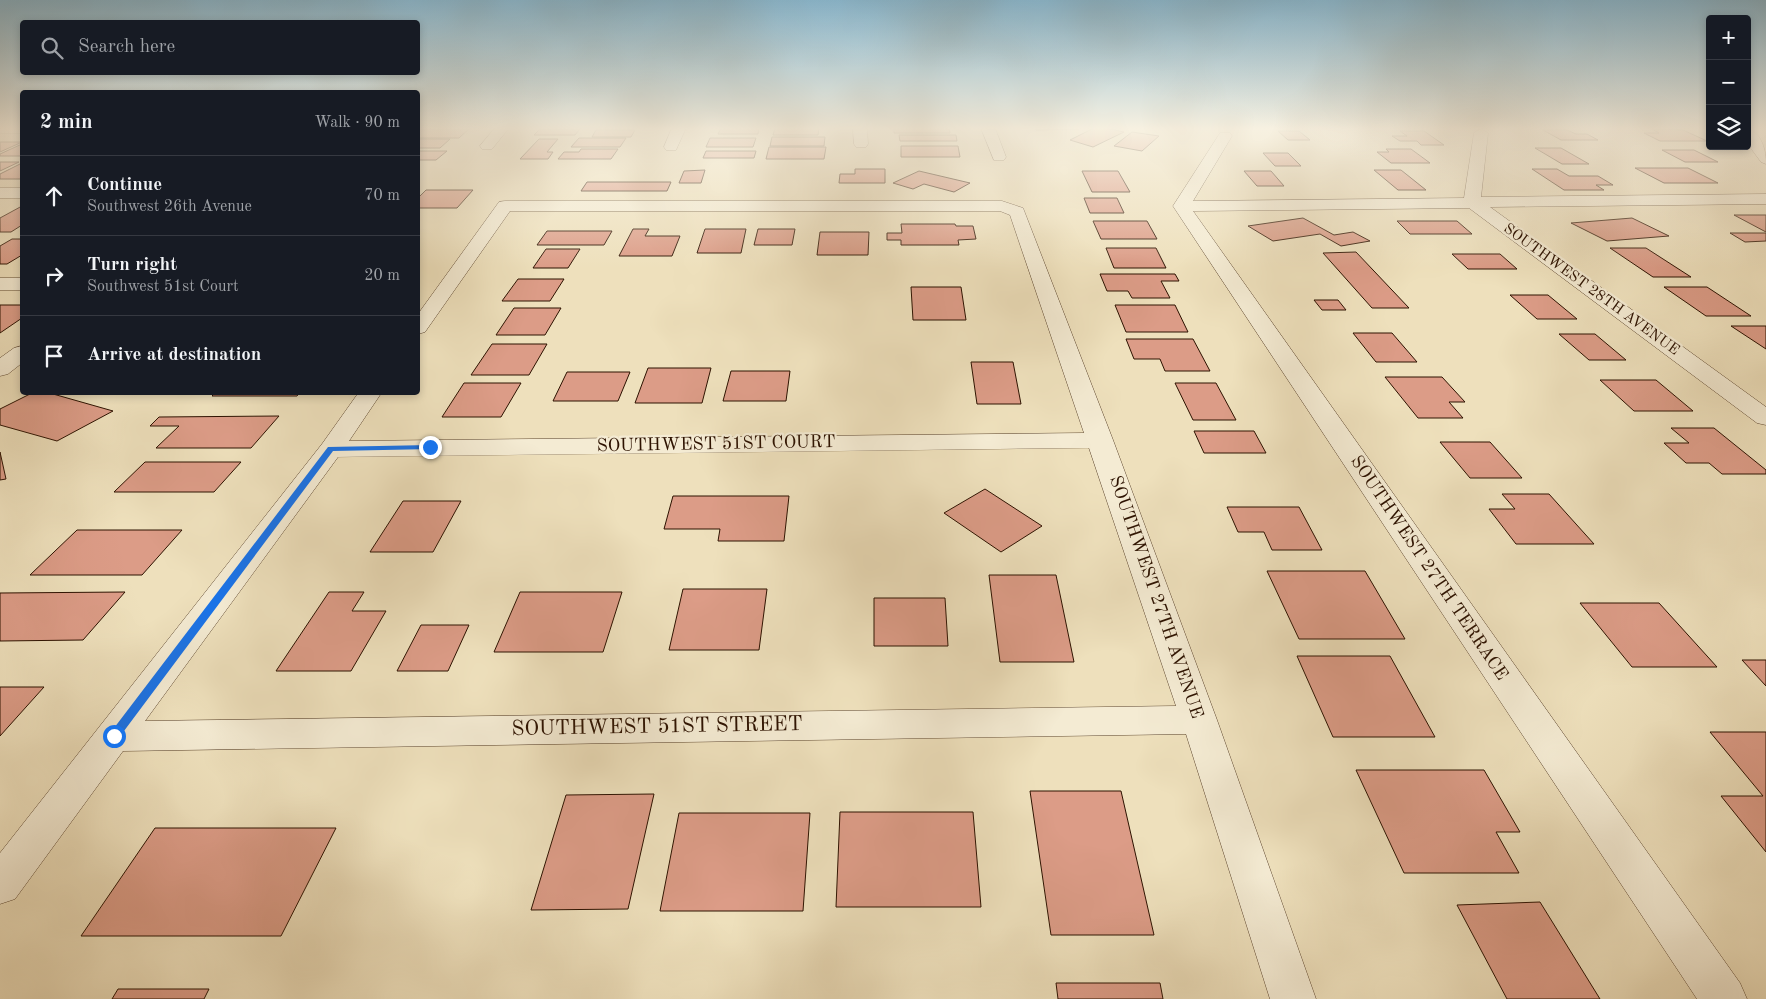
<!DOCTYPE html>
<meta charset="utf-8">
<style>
:root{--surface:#171b24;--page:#242831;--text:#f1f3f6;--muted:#9ea1a6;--line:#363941}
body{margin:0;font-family:"Old Standard TT",serif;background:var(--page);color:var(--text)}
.controls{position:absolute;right:15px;top:15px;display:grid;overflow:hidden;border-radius:5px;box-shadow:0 2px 8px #0003}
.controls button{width:45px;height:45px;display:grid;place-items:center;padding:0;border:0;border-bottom:1px solid var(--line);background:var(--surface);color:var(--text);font:25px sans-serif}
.stop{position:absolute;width:15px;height:15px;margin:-11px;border:4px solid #1a73e8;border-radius:50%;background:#fff}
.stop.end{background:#1a73e8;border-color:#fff;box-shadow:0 1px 5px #0008}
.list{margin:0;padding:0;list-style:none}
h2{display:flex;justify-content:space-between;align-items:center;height:65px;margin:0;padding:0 20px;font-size:21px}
h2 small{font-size:16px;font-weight:400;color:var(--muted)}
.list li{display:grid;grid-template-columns:32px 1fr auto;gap:15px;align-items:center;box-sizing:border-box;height:80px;padding:0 20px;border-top:1px solid var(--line)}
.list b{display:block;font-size:19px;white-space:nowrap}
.list p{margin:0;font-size:16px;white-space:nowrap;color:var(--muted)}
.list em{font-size:16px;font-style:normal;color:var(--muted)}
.icon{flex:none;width:28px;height:28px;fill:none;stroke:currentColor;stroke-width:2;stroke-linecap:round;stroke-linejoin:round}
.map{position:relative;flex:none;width:1766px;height:999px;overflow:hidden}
.search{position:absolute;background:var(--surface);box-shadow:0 2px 8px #0003;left:20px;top:20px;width:400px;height:55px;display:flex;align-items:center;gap:12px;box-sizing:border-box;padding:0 18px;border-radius:5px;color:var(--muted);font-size:19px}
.panel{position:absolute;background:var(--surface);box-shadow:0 2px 8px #0003;left:20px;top:90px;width:400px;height:305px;border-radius:5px}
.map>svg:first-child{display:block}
.building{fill:#dc9c87;stroke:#2d1200}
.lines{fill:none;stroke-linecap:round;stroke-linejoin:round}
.minor-casing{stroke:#5d462f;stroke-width:1}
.minor{fill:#f4ebd3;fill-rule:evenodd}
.route{fill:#1a73e8}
.labels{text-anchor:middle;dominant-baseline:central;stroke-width:4.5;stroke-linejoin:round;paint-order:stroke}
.far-street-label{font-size:15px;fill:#2d1200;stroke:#f4ebd3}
.street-label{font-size:18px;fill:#2d1200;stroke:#f4ebd3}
.near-street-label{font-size:21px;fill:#2d1200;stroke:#f4ebd3}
</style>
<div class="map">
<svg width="1766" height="999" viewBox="0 0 1766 999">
<rect width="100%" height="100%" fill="#eee0bc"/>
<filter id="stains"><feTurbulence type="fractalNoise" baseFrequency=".004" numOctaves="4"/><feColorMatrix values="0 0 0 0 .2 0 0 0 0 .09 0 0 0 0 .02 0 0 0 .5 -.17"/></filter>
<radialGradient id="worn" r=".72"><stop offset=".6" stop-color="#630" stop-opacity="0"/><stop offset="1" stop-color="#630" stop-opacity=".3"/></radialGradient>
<g class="building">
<path d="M721 128H759L758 134H718Z"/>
<path d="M775 128H819L818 135H773Z"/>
<path d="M894 128H949L950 133H894Z"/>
<path d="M1035 128H1077L1079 129 1036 130Z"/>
<path d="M1094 128H1106L1124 132 1093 147 1070 140Z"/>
<path d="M418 129H469L459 138H418Z"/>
<path d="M540 129H580L575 135H534Z"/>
<path d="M1652 129 1683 130 1707 141H1660L1644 133H1659Z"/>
<path d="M596 130H635L631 137H592Z"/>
<path d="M1543 130H1567L1576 134H1587L1598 140H1561Z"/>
<path d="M1278 131H1299L1310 140H1288Z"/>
<path d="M1400 131H1424L1444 145H1421L1417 141H1400L1392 136H1407Z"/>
<path d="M1132 132 1159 136 1142 151 1114 146Z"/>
<path d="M899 135H956L957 141H900Z"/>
<path d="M772 137H825L824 146H770Z"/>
<path d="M579 138H626L620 147H571Z"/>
<path d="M710 138H756L753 147H706Z"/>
<path d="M418 139H450L440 148H418Z"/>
<path d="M539 139H558L547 152H553L548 159H520Z"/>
<path d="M0 142H22L0 152Z"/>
<path d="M22 144V156H0V154Z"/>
<path d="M901 146H958L960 157H901Z"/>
<path d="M769 147H826L824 159H766Z"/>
<path d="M1535 148H1561L1589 164H1562Z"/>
<path d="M581 149H618L611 159H558L564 152H579Z"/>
<path d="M1386 149H1411L1430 163H1391L1377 152H1389Z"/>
<path d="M1662 150H1694L1718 162H1685Z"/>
<path d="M418 151H447L436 160H418Z"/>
<path d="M706 151H756L754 158H703Z"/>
<path d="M1263 153H1288L1301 166H1275Z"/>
<path d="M0 162H19L0 171Z"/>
<path d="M22 163V179H0V174Z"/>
<path d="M1635 168H1688L1718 183H1664Z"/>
<path d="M855 169H885V183H839L840 174H855Z"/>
<path d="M1532 169H1557L1569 176H1598L1613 185H1596L1604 190H1564Z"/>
<path d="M705 170 701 183H679L684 171Z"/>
<path d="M1374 170H1401L1426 190H1398Z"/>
<path d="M919 171 970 183 954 192 924 184 913 189 893 183Z"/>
<path d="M1082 171H1118L1130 192H1092Z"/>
<path d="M1244 171H1271L1284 186H1257Z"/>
<path d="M587 182H671L667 191H581Z"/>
<path d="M426 190H473L457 208H418V198Z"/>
<path d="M1084 198H1117L1124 213H1090Z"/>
<path d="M22 206V225L11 232H0V218Z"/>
<path d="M1734 215H1766V232Z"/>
<path d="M1303 218 1334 235 1353 232 1370 241 1341 246 1320 234 1273 241 1248 226Z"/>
<path d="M1632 218 1669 236 1607 241 1571 223Z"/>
<path d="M1093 221H1147L1157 239H1101Z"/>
<path d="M1397 221H1457L1472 234H1410Z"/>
<path d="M901 224H955L956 226H973L976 239 958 240 959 245H901V240H887V233H902Z"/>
<path d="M633 229H649L645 236H680L672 256H619Z"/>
<path d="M705 229H746L741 253H697Z"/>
<path d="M758 229H795L792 245H754Z"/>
<path d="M547 231H612L604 245H537Z"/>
<path d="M820 232H869L868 255H817Z"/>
<path d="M1730 233H1766V241L1745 242Z"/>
<path d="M12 239H22V255L7 264H0V246Z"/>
<path d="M1106 248H1156L1166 268H1114Z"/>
<path d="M1610 248H1646L1691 277H1653Z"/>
<path d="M546 249H580L568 268H533Z"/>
<path d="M1356 252 1409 308H1372L1323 253Z"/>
<path d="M1452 254H1500L1517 269H1468Z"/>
<path d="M1100 274H1175L1179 281H1161L1170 298H1132L1128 291H1107Z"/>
<path d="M518 279H564L550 301H502Z"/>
<path d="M911 287H961L966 320H913Z"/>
<path d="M1664 287H1707L1751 316H1706Z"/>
<path d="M1510 295H1548L1577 319H1537Z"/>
<path d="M1314 300H1338L1346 310H1322Z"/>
<path d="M0 305H22V318L0 333Z"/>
<path d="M1115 305H1175L1188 332H1126Z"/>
<path d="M514 308H561L545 335H496Z"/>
<path d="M1731 326H1766V349Z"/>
<path d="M1353 333H1392L1417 362H1376Z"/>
<path d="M1559 334H1595L1626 360H1589Z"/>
<path d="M1126 339H1193L1210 371H1165L1160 359H1134Z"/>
<path d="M492 344H547L529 375H471Z"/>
<path d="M971 362H1013L1021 404H977Z"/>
<path d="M648 368H711L702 403H635Z"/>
<path d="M731 371H790L786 401H723Z"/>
<path d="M567 372H630L618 401H553Z"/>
<path d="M1385 377H1442L1465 402H1449L1463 418H1418Z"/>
<path d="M1600 380H1656L1693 411H1634Z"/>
<path d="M464 383H521L501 417H442Z"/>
<path d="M1175 383H1216L1236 420H1193Z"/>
<path d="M34 392H46L113 411 57 441 0 425V409Z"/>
<path d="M216 392H300L297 396H212Z"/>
<path d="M279 416 251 448H156L179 426H150L159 417Z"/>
<path d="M1671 428H1714L1766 470V474H1722L1709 463H1686L1664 443H1689Z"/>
<path d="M1194 431H1254L1266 453H1204Z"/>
<path d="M1440 442H1490L1522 478H1470Z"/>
<path d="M0 452 6 479 0 480Z"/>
<path d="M145 462H241L214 492H114Z"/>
<path d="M985 489 1042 526 1001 552 944 513Z"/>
<path d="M1502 494H1549L1594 544H1516L1489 509H1515Z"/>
<path d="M673 496H789L784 541H718L720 529H664Z"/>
<path d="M403 501H461L433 552H370Z"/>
<path d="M1227 507H1299L1322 550H1272L1264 532H1238Z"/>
<path d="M77 530H182L142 575H30Z"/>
<path d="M1267 571H1365L1405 639H1299Z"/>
<path d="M989 575H1056L1074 662H1000Z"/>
<path d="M683 589H767L759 650H669Z"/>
<path d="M125 592 83 640 0 641V593Z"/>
<path d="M329 592H364L352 611H386L351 671H276Z"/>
<path d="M520 592H622L603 652H494Z"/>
<path d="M874 598H945L948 646H874Z"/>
<path d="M1580 603H1659L1717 667H1632Z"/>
<path d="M421 625H469L448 671H397Z"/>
<path d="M1297 656H1390L1435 737H1333Z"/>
<path d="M1742 660H1766V686Z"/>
<path d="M0 687H44L0 736Z"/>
<path d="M1710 732H1766V852L1721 796H1763Z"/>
<path d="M1356 770H1484L1520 832H1496L1519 873H1404Z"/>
<path d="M1030 791H1121L1154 935H1051Z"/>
<path d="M654 794 628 909 531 910 566 795Z"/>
<path d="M840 812H973L981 907H836Z"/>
<path d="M679 813H810L803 911H660Z"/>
<path d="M155 828H336L281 936H81Z"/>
<path d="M1540 902 1600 999H1507L1457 905Z"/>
<path d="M1056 983H1160L1163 999H1058Z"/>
<path d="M118 989H209L204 999H112Z"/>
</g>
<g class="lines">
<defs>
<g id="minor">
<rect x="0" y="128" width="22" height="5"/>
<path d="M495 128H509L492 149H482L480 146Z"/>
<path d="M672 128H686L676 150H666L664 147Z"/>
<path d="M853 128H867L868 144 866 147H856L854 144Z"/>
<path d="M981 128H995L1006 157 1004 160H994Z"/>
<path d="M1481 129 1488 133 1481 197 1766 194V204L1490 207 1766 407V425L1757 423 1469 208 1193 211 1740 983 1747 999H1697L1173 206 1220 133H1230L1232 136 1193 201 1464 198 1474 133Z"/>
<path d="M1747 129C1762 132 1766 151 1766 164L1761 162 1747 143Z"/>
<rect x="0" y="188" width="22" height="10"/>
<path d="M505 201H1002L1023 208 1113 440 1217 720 1316 999H1270L1186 734 123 751 15 899 0 904V853L322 444 359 392H382L349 441 1084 433 1010 215 1000 211H510L425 332 418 334V314L499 202ZM1089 448 1176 706 145 721 338 457Z"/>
<rect x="0" y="278" width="22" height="12"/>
<path d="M22 346V363L8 374 0 376V358L14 348Z"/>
</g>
</defs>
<use href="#minor" class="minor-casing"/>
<use href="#minor" class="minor"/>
</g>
<linearGradient id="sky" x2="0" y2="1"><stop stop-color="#89b8d0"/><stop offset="0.48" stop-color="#f7f1e1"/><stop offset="1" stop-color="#f7f1e1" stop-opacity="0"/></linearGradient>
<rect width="1766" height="268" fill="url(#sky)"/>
<path class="route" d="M430 445 433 446V449L333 451 118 739H111L109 736 111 732 328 447Z"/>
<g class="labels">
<g class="far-street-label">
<text transform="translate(1591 290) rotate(36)">SOUTHWEST 28TH AVENUE</text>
</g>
<g class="street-label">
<text transform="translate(716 444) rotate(-1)">SOUTHWEST 51ST COURT</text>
<text transform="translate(1429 568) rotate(56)">SOUTHWEST 27TH TERRACE</text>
<text transform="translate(1156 597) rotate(71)">SOUTHWEST 27TH AVENUE</text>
</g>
<g class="near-street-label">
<text transform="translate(657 727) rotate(-1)">SOUTHWEST 51ST STREET</text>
</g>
</g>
<rect width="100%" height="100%" filter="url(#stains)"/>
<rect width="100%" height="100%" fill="url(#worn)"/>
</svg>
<div class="controls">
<button>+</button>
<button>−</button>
<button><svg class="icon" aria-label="layers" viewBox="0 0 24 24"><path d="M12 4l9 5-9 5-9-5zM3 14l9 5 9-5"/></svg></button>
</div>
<div class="stop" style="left:114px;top:736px"></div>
<div class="stop end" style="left:430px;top:447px"></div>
<div class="search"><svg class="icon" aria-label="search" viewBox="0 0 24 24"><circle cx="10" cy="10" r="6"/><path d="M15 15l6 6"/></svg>Search here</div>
<section class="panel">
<h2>2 min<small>Walk · 90 m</small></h2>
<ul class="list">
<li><svg class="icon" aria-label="ahead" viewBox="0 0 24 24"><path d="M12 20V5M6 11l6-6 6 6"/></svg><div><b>Continue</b><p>Southwest 26th Avenue</p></div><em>70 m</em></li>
<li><svg class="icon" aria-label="right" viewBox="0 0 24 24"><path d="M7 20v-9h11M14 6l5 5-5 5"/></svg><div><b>Turn right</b><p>Southwest 51st Court</p></div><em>20 m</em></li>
<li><svg class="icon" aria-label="arrive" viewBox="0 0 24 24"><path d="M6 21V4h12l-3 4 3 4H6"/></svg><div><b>Arrive at destination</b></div></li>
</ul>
</section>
</div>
